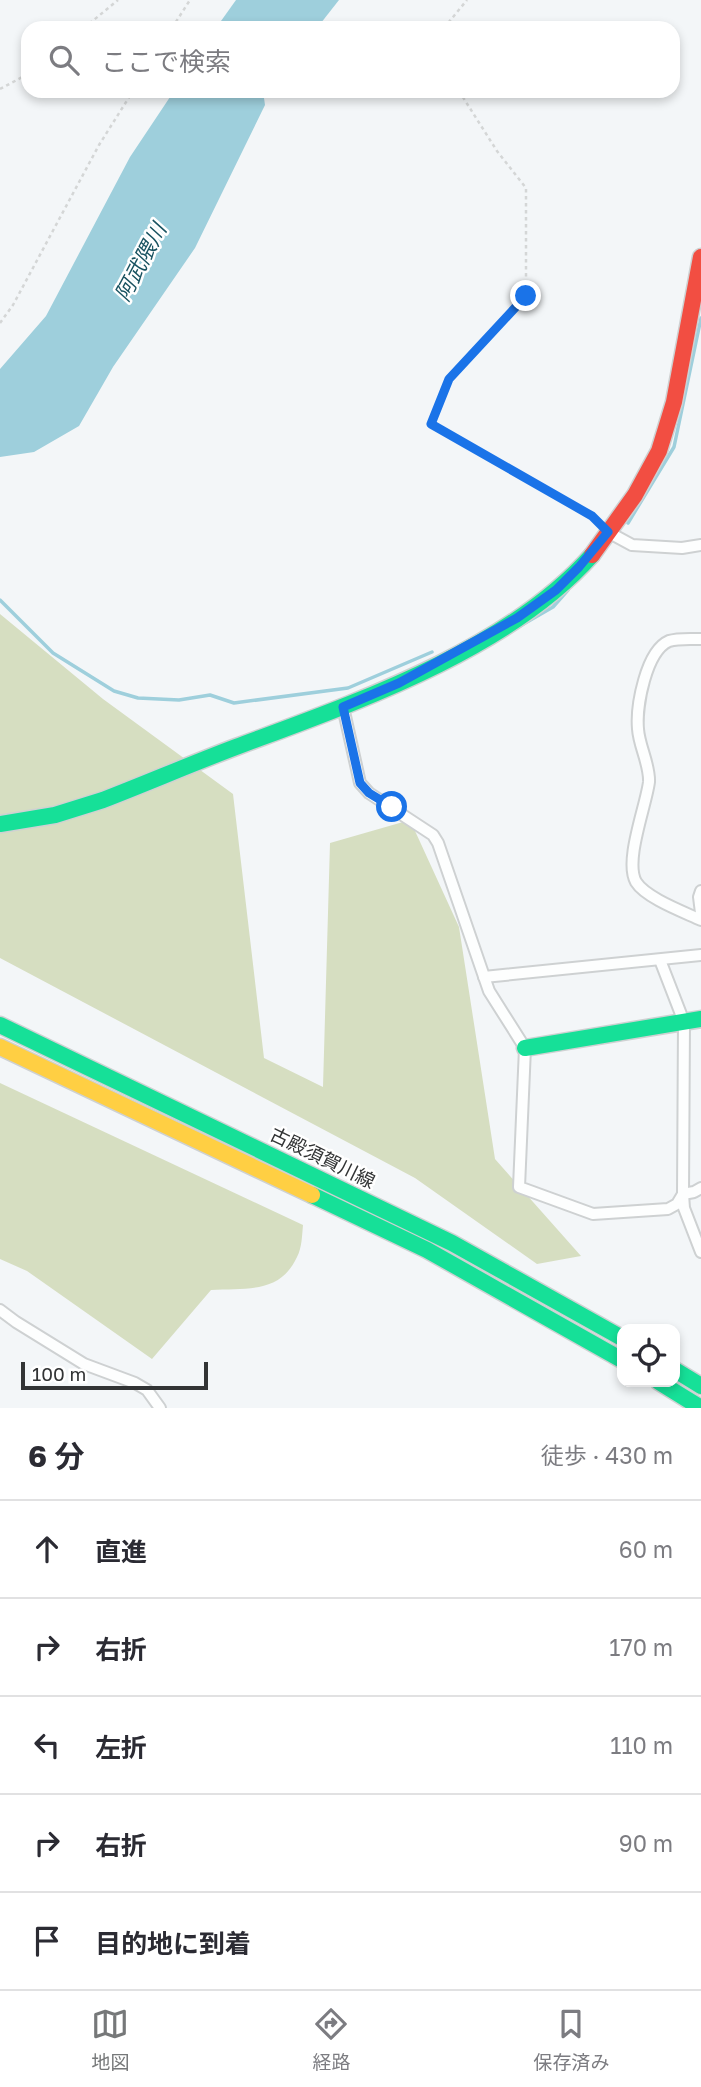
<!DOCTYPE html>
<html lang="ja">
<meta charset="utf-8">
<style>
:root{--surface:#fff;--page:#f7f7f7;--text:#2b2b33;--muted:#7c7c81;--line:#e1e1e2;--accent:#767879}
body{margin:0;font-family:"Golos Text","Noto Sans JP",sans-serif;background:var(--page);color:var(--text)}
.controls{position:absolute;right:21px;bottom:21px;display:grid;overflow:hidden;border-radius:14px;box-shadow:0 4px 10px #0003}
.controls button{width:63px;height:63px;display:grid;place-items:center;padding:0;border:0;border-bottom:2px solid var(--line);background:var(--surface);color:var(--text);font:35px sans-serif}
.scale{position:absolute;left:21px;bottom:18px;width:187px;box-sizing:border-box;padding-left:7px;border:4px solid #323435;border-top:0;font-size:19px;line-height:24px;white-space:nowrap;color:#323435;-webkit-text-stroke:5px #fff;paint-order:stroke}
.stop{position:absolute;width:21px;height:21px;margin:-16px;border:5px solid #1a73e8;border-radius:50%;background:#fff}
.stop.end{background:#1a73e8;border-color:#fff;box-shadow:0 2px 7px #0008}
.list{margin:0;padding:0;list-style:none}
h2{display:flex;justify-content:space-between;align-items:center;height:91px;margin:0;padding:0 28px;font-size:30px}
h2 small{font-size:23px;font-weight:400;color:var(--muted)}
.list li{display:grid;grid-template-columns:46px 1fr auto;gap:21px;align-items:center;box-sizing:border-box;height:98px;padding:0 28px;border-top:2px solid var(--line)}
.list b{display:block;font-size:26px;white-space:nowrap}
.list em{font-size:23px;font-style:normal;color:var(--muted)}
.icon{flex:none;width:38px;height:38px;fill:none;stroke:currentColor;stroke-width:2;stroke-linecap:round;stroke-linejoin:round}
.map{position:relative;flex:none;width:701px;height:1408px;overflow:hidden}
.search{position:absolute;background:var(--surface);box-shadow:0 4px 10px #0003;left:21px;right:21px;top:21px;height:77px;display:flex;align-items:center;gap:18px;box-sizing:border-box;padding:0 24px;border-radius:21px;color:var(--muted);font-size:26px}
.sheet{height:581px;background:var(--surface)}
nav{display:flex;justify-content:space-around;align-items:center;box-sizing:border-box;height:98px;border-top:2px solid var(--line);background:var(--surface);font-size:19px;color:var(--muted)}
nav a{display:grid;justify-items:center;gap:4px}
nav .on{color:var(--accent)}
.map>svg:first-child{display:block}
.forest{fill:#d6dec1}
.water{fill:#9ecfdc}
.lines{fill:none;stroke-linecap:round;stroke-linejoin:round}
.stream{stroke:#9ecfdc;stroke-width:3.5}
.street-casing{stroke:#ced1d2;stroke-width:14}
.fast-casing{stroke:#ced1d2;stroke-width:19}
.slow-casing{stroke:#ced1d2;stroke-width:19}
.jam-casing{stroke:#ced1d2;stroke-width:19}
.path{stroke:#d4d6d6;stroke-width:2.5;stroke-dasharray:3.5 3.5;stroke-linecap:butt}
.street{stroke:#fdfefe;stroke-width:10}
.fast{stroke:#16e098;stroke-width:16}
.slow{stroke:#ffcf43;stroke-width:16}
.jam{stroke:#f24e42;stroke-width:16}
.route{stroke:#1a73e8;stroke-width:9}
.labels{text-anchor:middle;dominant-baseline:central;stroke-width:5;stroke-linejoin:round;paint-order:stroke}
.street-label{font-size:19px;fill:#323435;stroke:#fff}
.water-label{font-size:21px;font-style:italic;fill:#185260;stroke:#fff}
</style>
<div class="map">
<svg width="701" height="1408" viewBox="0 0 701 1408">
<rect width="100%" height="100%" fill="#f3f6f8"/>
<g class="forest">
<path d="M0 614 103 699 233 794 264 1058 323 1087 330 843 410 820 459 927 495 1159 581 1256 537 1264 415 1178 0 958Z"/>
<path d="M0 1083 303 1225C302 1235 302 1248 297 1257 280 1294 246 1288 211 1290L152 1359 27 1271 0 1259Z"/>
</g>
<g class="water">
<path d="M236 0H339L317 28H216Z"/>
<path d="M174 91H263L265 105 195 248 113 367 79 426 34 452 0 457V369L46 316 130 157Z"/>
</g>
<g class="lines">
<g class="stream">
<path d="M628 523 674 447 701 318"/>
<path d="M0 600 53 653 114 691 138 698 179 700 210 695 234 703 348 688 432 652"/>
<path d="M494 641 553 607 568 590"/>
</g>
<defs>
<g id="street">
<path d="M608 532 632 545 682 548 701 545"/>
<path d="M701 639C691 639 678 638 669 641 646 651 636 706 638 729 639 746 650 765 649 782 646 806 624 861 636 882 646 898 684 912 701 920"/>
<path d="M343 707 360 783 369 793 433 835 438 843 489 991 525 1048 519 1187 593 1214 668 1209 677 1204 683 1194 694 1192 701 1188"/>
<path d="M701 891 699 897 701 913"/>
<path d="M660 960 684 1022 683 1194 684 1208 701 1252"/>
<path d="M484 977 701 955"/>
<path d="M0 1310 16 1322 84 1364 135 1383 147 1390 160 1408"/>
</g>
<g id="fast">
<path d="M0 824 55 815 103 800C147 783 191 764 236 747 354 703 507 651 592 555"/>
<path d="M0 1025 452 1243 622 1338"/>
<path d="M525 1048 701 1019"/>
<path d="M312 1195 427 1250 622 1360"/>
<path d="M675 1370 701 1386"/>
<path d="M659 1382 701 1408"/>
</g>
<path id="slow" d="M0 1047 312 1195"/>
<path id="jam" d="M592 555 635 495 659 451 674 402 701 257"/>
</defs>
<use href="#street" class="street-casing"/>
<use href="#fast" class="fast-casing"/>
<use href="#slow" class="slow-casing"/>
<use href="#jam" class="jam-casing"/>
<g class="path">
<path d="M84 28 118 0"/>
<path d="M172 28 190 0"/>
<path d="M444 28 467 0"/>
<path d="M0 89 28 74"/>
<path d="M459 91 497 151 526 188V296L449 379 431 424 592 516 598 522"/>
<path d="M0 323 13 305 99 145 133 91"/>
</g>
<use href="#street" class="street"/>
<use href="#fast" class="fast"/>
<use href="#slow" class="slow"/>
<use href="#jam" class="jam"/>
</g>
<g class="lines">
<path class="route" d="M392 807 369 793 360 783 343 707 399 683 517 618 556 590 579 567 608 532 592 516 431 424 449 379 526 296"/>
</g>
<g class="labels">
<g class="street-label">
<text transform="translate(323 1157) rotate(26)">古殿須賀川線</text>
</g>
<g class="water-label">
<text transform="translate(140 262) rotate(-62)">阿武隈川</text>
</g>
</g>
</svg>
<div class="controls">
<button><svg class="icon" aria-label="locate" viewBox="0 0 24 24"><circle cx="12" cy="12" r="6"/><path d="M12 2v4M12 18v4M2 12h4M18 12h4"/></svg></button>
</div>
<div class="scale">100 m</div>
<div class="stop" style="left:392px;top:807px"></div>
<div class="stop end" style="left:526px;top:296px"></div>
<div class="search"><svg class="icon" aria-label="search" viewBox="0 0 24 24"><circle cx="10" cy="10" r="6"/><path d="M15 15l6 6"/></svg>ここで検索</div>
</div>
<section class="sheet">
<h2>6 分<small>徒歩 · 430 m</small></h2>
<ul class="list">
<li><svg class="icon" aria-label="ahead" viewBox="0 0 24 24"><path d="M12 20V5M6 11l6-6 6 6"/></svg><div><b>直進</b></div><em>60 m</em></li>
<li><svg class="icon" aria-label="right" viewBox="0 0 24 24"><path d="M7 20v-9h11M14 6l5 5-5 5"/></svg><div><b>右折</b></div><em>170 m</em></li>
<li><svg class="icon" aria-label="left" viewBox="0 0 24 24"><path d="M17 20v-9H6M10 6l-5 5 5 5"/></svg><div><b>左折</b></div><em>110 m</em></li>
<li><svg class="icon" aria-label="right" viewBox="0 0 24 24"><path d="M7 20v-9h11M14 6l5 5-5 5"/></svg><div><b>右折</b></div><em>90 m</em></li>
<li><svg class="icon" aria-label="arrive" viewBox="0 0 24 24"><path d="M6 21V4h12l-3 4 3 4H6"/></svg><div><b>目的地に到着</b></div></li>
</ul>
</section>
<nav>
<a class="on"><svg class="icon" aria-label="map" viewBox="0 0 24 24"><path d="M3 6l6-2 6 2 6-2v14l-6 2-6-2-6 2zM9 4v14M15 6v14"/></svg>地図</a>
<a><svg class="icon" aria-label="directions" viewBox="0 0 24 24"><path d="M12 3l9 9-9 9-9-9zM9 14v-3h6M13 9l2 2-2 2"/></svg>経路</a>
<a><svg class="icon" aria-label="saved" viewBox="0 0 24 24"><path d="M7 4h10v16l-5-4-5 4z"/></svg>保存済み</a>
</nav>
